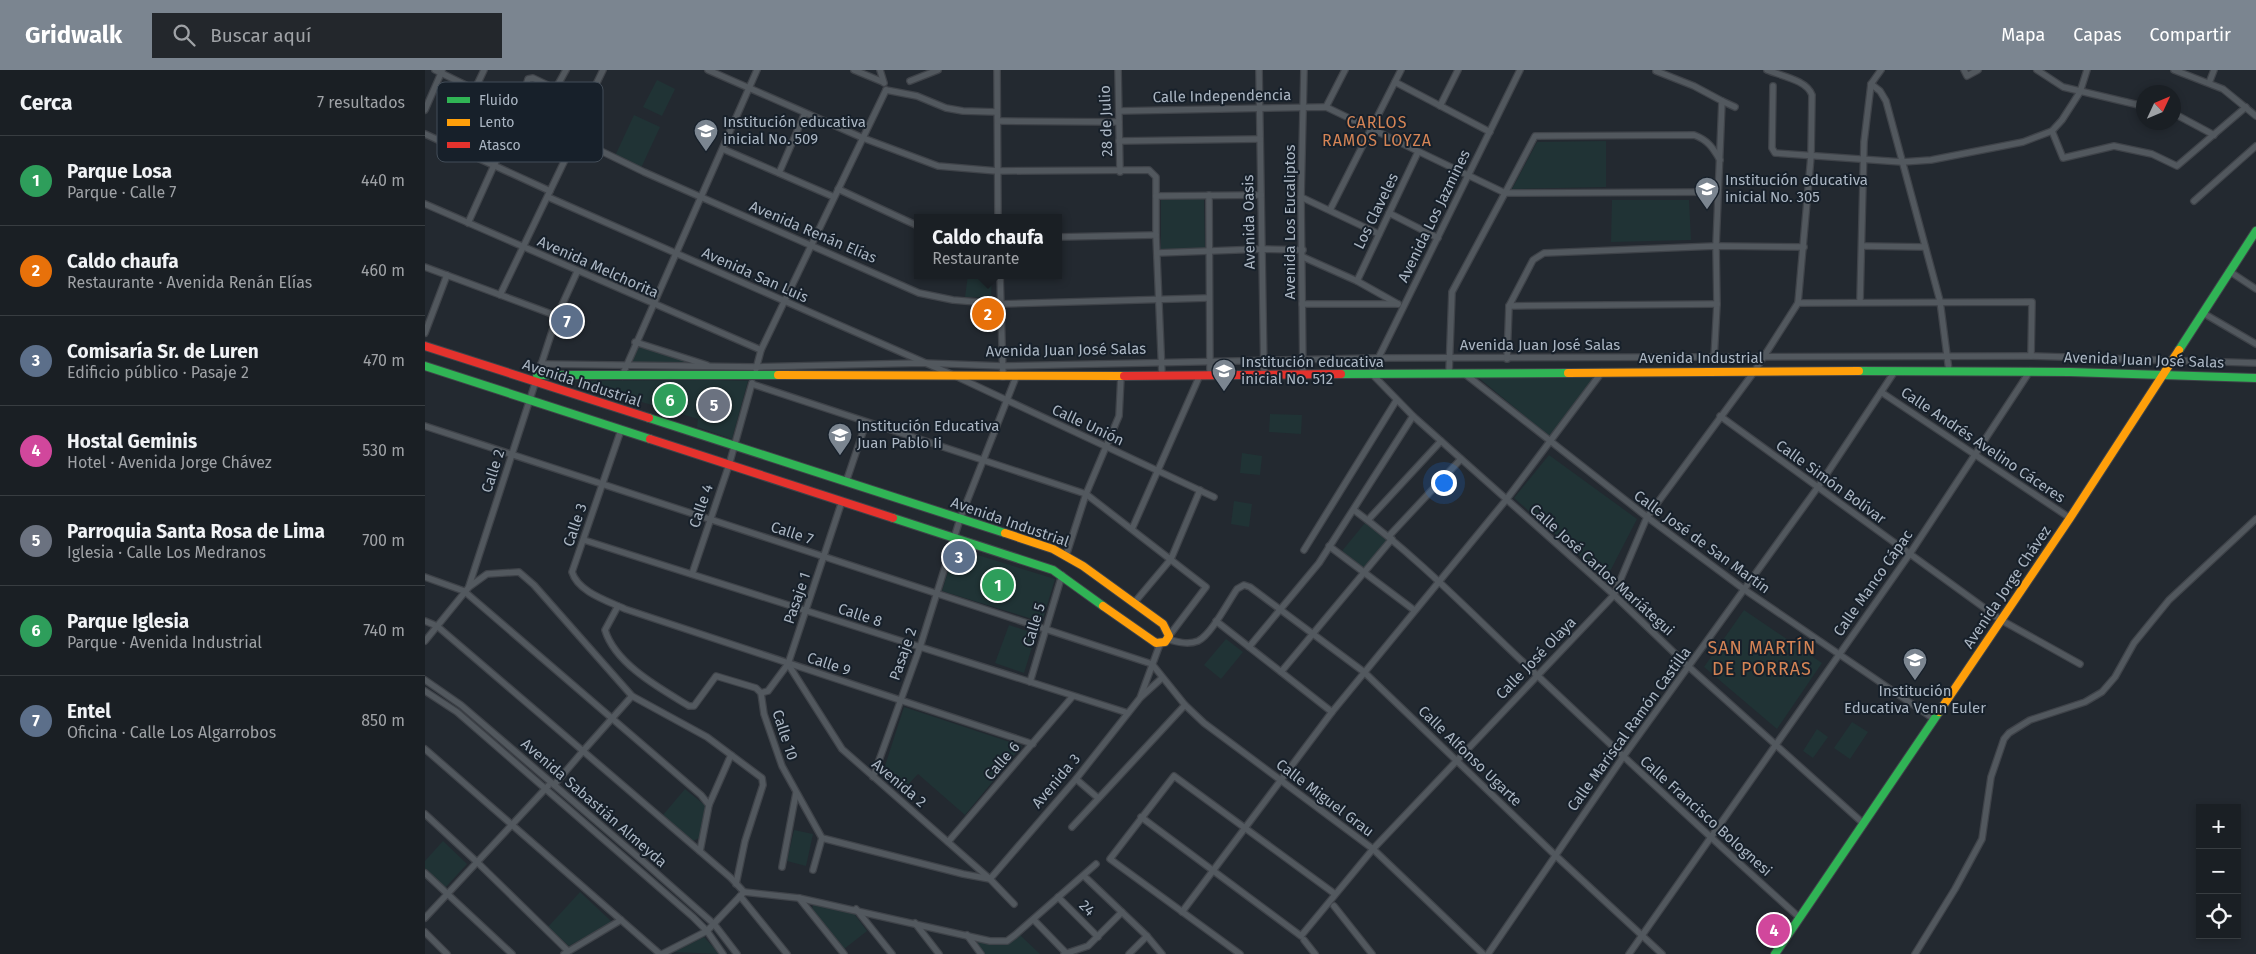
<!DOCTYPE html>
<html lang="es">
<meta charset="utf-8">
<style>
:root{--surface:#1a1f24;--page:#23272c;--text:#f1f3f6;--muted:#9fa2a6;--line:#383d41;--accent:#7b8590}
body{margin:0;font-family:"Fira Sans",sans-serif;background:var(--page);color:var(--text)}
.controls{position:absolute;right:15px;bottom:15px;display:grid;overflow:hidden;border-radius:0px;box-shadow:0 2px 8px #0003}
.controls button{width:45px;height:45px;display:grid;place-items:center;padding:0;border:0;border-bottom:1px solid var(--line);background:var(--surface);color:var(--text);font:25px sans-serif}
.compass{position:absolute;left:1711px;top:15px;width:45px;height:45px;border-radius:50%;background:var(--surface);box-shadow:0 2px 8px #0003;rotate:46deg}
.you{position:absolute;left:1018px;top:412px;width:18px;height:18px;margin:-12px;border:4px solid #fff;border-radius:50%;background:#1a73e8;box-shadow:0 0 0 8px #1a73e833}
.badge{display:grid;place-items:center;width:32px;height:32px;border-radius:50%;background:var(--accent);color:#fff;font-size:16px;font-weight:700}
.pin{position:absolute;translate:-50% -50%;border:2px solid #fff;box-shadow:0 1px 5px #0006}
.popup{position:absolute;left:489px;top:144px;width:148px;height:65px;box-sizing:border-box;display:grid;place-content:center;border-radius:0px;background:var(--surface);filter:drop-shadow(0 1px 4px #0005);font-size:16px;white-space:nowrap;color:var(--muted)}
.popup b{font-size:19px;color:var(--text)}
.popup::after{content:'';position:absolute;left:50%;top:100%;margin-left:-10px;border:10px solid transparent;border-top-color:var(--surface)}
.list{margin:0;padding:0;list-style:none}
h2{display:flex;justify-content:space-between;align-items:center;height:65px;margin:0;padding:0 20px;font-size:21px}
h2 small{font-size:16px;font-weight:400;color:var(--muted)}
.list li{display:grid;grid-template-columns:32px 1fr auto;gap:15px;align-items:center;box-sizing:border-box;height:90px;padding:0 20px;border-top:1px solid var(--line)}
.list b{display:block;font-size:19px;white-space:nowrap}
.list p{margin:0;font-size:16px;white-space:nowrap;color:var(--muted)}
.list em{font-size:16px;font-style:normal;color:var(--muted)}
.icon{flex:none;width:28px;height:28px;fill:none;stroke:currentColor;stroke-width:2;stroke-linecap:round;stroke-linejoin:round}
.map{position:relative;flex:none;width:1831px;height:884px;overflow:hidden}
header{display:flex;align-items:center;gap:30px;box-sizing:border-box;height:70px;padding:0 25px;background:var(--accent);color:#fff}
header strong{font-size:24px}
nav{display:flex;gap:28px;margin-inline-start:auto;font-size:18px}
.search{width:350px;height:45px;background:var(--page);display:flex;align-items:center;gap:12px;box-sizing:border-box;padding:0 18px;border-radius:0px;color:var(--muted);font-size:19px}
main{display:flex}
aside{flex:1;background:var(--surface)}
.map>svg:first-child{display:block}
.green{fill:#203335;fill-rule:evenodd}
.lines{fill:none;stroke-linecap:round;stroke-linejoin:round}
.street-casing{stroke:#3f4349;stroke-width:8}
.fast-casing{stroke:#3f4349;stroke-width:10}
.slow-casing{stroke:#3f4349;stroke-width:10}
.jam-casing{stroke:#3f4349;stroke-width:10}
.street{stroke:#52585e;stroke-width:5.5}
.fast{stroke:#30b455;stroke-width:8}
.slow{stroke:#ff9f0a;stroke-width:8}
.jam{stroke:#e5322d;stroke-width:8}
.labels{text-anchor:middle;dominant-baseline:central;stroke-width:4;stroke-linejoin:round;paint-order:stroke}
.street-label{font-size:15px;fill:#abb6c3;stroke:#17202a}
.poi-label{font-size:15px;fill:#abb6c3;stroke:#17202a;text-anchor:start}
.neighbourhood-label{font-size:16px;letter-spacing:1px;fill:#d58455;stroke:#17202a}
.quarter-label{font-size:18px;letter-spacing:1px;fill:#d58455;stroke:#17202a}
.key{fill:#17202a;stroke:#434d58;stroke-width:1}
.key-label{font-size:14px;fill:#abb6c3}
</style>
<header>
<strong>Gridwalk</strong>
<div class="search"><svg class="icon" aria-label="search" viewBox="0 0 24 24"><circle cx="10" cy="10" r="6"/><path d="M15 15l6 6"/></svg>Buscar aquí</div>
<nav><a>Mapa</a><a>Capas</a><a>Compartir</a></nav>
</header>
<main>
<aside>
<h2>Cerca<small>7 resultados</small></h2>
<ul class="list">
<li><span class="badge" style="background:#2e9e5b">1</span><div><b>Parque Losa</b><p>Parque · Calle 7</p></div><em>440 m</em></li>
<li><span class="badge" style="background:#e8710a">2</span><div><b>Caldo chaufa</b><p>Restaurante · Avenida Renán Elías</p></div><em>460 m</em></li>
<li><span class="badge" style="background:#5c6f8a">3</span><div><b>Comisaría Sr. de Luren</b><p>Edificio público · Pasaje 2</p></div><em>470 m</em></li>
<li><span class="badge" style="background:#d1479c">4</span><div><b>Hostal Geminis</b><p>Hotel · Avenida Jorge Chávez</p></div><em>530 m</em></li>
<li><span class="badge" style="background:#6b7280">5</span><div><b>Parroquia Santa Rosa de Lima</b><p>Iglesia · Calle Los Medranos</p></div><em>700 m</em></li>
<li><span class="badge" style="background:#2e9e5b">6</span><div><b>Parque Iglesia</b><p>Parque · Avenida Industrial</p></div><em>740 m</em></li>
<li><span class="badge" style="background:#5c6f8a">7</span><div><b>Entel</b><p>Oficina · Calle Los Algarrobos</p></div><em>850 m</em></li>
</ul>
</aside>
<div class="map">
<svg width="1831" height="884" viewBox="0 0 1831 884">
<rect width="100%" height="100%" fill="#232930"/>
<g class="green">
<path d="M232 10 250 19 237 46 218 37Z"/>
<path d="M209 45 235 57 216 98 190 86Z"/>
<path d="M1181 71V117L1087 119 1112 72Z"/>
<path d="M736 129H779L780 180H736Z"/>
<path d="M1187 130H1264L1266 170 1186 172Z"/>
<path d="M543 205H567L566 228 540 227Z"/>
<path d="M210 276 275 295 204 293Z"/>
<path d="M1171 307 1125 367 1054 308Z"/>
<path d="M285 310 323 311 307 369 272 357 273 349 147 311ZM286 330 302 341 301 348 281 349Z"/>
<path d="M845 344 877 345 876 364 844 362Z"/>
<path d="M817 383 837 386 835 405 815 403Z"/>
<path d="M1124 385 1212 449 1181 509 1089 428Z"/>
<path d="M809 431 827 434 824 457 806 454Z"/>
<path d="M940 453 963 470 939 498 917 481Z"/>
<path d="M530 478 630 509 617 552 517 521Z"/>
<path d="M1319 540 1397 593 1352 659 1279 597Z"/>
<path d="M584 555 611 564 599 603 570 593Z"/>
<path d="M801 569 818 582 796 609 779 595Z"/>
<path d="M479 637 597 676 540 745 493 704 478 720 458 702Z"/>
<path d="M1427 652 1443 662 1425 689 1409 678Z"/>
<path d="M1392 659 1403 667 1388 688 1378 681Z"/>
<path d="M260 719 282 737 274 768 268 771 238 745Z"/>
<path d="M369 760 388 764 381 796 362 791Z"/>
<path d="M18 771 42 794 19 819 0 801V791Z"/>
<path d="M155 822 187 852 144 876 123 857Z"/>
<path d="M393 833 427 841 442 861 419 879 387 842 388 834Z"/>
<path d="M595 865 615 884H560L551 873 556 871 580 875Z"/>
<path d="M279 867 295 884 249 882Z"/>
</g>
<g class="lines">
<defs>
<g id="street">
<path d="M10 0 219 102 494 223 528 230 576 234 783 228"/>
<path d="M283 0 438 68 513 96 572 101 724 100 731 107V165L737 305"/>
<path d="M429 0 458 12"/>
<path d="M455 0 459 13"/>
<path d="M572 0 573 148"/>
<path d="M693 0 695 102"/>
<path d="M834 0 839 304"/>
<path d="M1095 0 946 303 988 346 1189 525 1264 597 1439 754"/>
<path d="M1539 0 1542 6 1553 0"/>
<path d="M1612 0 1638 17 1718 36"/>
<path d="M1749 0 1798 19 1831 46"/>
<path d="M1231 1 1269 16 1297 31 1291 176 1292 234 1289 289"/>
<path d="M485 11 513 0"/>
<path d="M970 12 1065 62"/>
<path d="M1784 13 1789 0"/>
<path d="M1446 14 1455 21 1461 31 1515 231 1524 301"/>
<path d="M1348 16 1347 78 1350 83 1477 92 1506 90 1598 72 1627 61 1637 50 1655 22 1662 0"/>
<path d="M131 18 141 0"/>
<path d="M50 19 59 0"/>
<path d="M461 20 492 26 521 38 538 41 572 42"/>
<path d="M1297 31 1310 37"/>
<path d="M1015 36 1033 0"/>
<path d="M901 37 920 0"/>
<path d="M0 40 17 1"/>
<path d="M694 41 901 37 1080 123 1110 66 1269 65C1283 70 1288 78 1295 90"/>
<path d="M1748 43 1789 65"/>
<path d="M573 51 694 52"/>
<path d="M1627 61 1638 88 1689 76 1727 84 1752 96 1821 37"/>
<path d="M0 64 125 121"/>
<path d="M146 66 178 0"/>
<path d="M694 71 835 69"/>
<path d="M298 79 409 127"/>
<path d="M354 103 380 43"/>
<path d="M413 119 493 156"/>
<path d="M784 125 785 305"/>
<path d="M731 126 836 125"/>
<path d="M123 127 528 305 789 427"/>
<path d="M876 127 954 164"/>
<path d="M1769 131 1831 76"/>
<path d="M0 134 336 280"/>
<path d="M905 140 976 0"/>
<path d="M964 143 1013 168"/>
<path d="M43 153 94 40 103 9 108 8 162 34"/>
<path d="M633 167 731 165"/>
<path d="M1437 176 1500 177"/>
<path d="M732 183 837 179 878 180"/>
<path d="M878 187 932 211 973 234"/>
<path d="M0 197 132 246"/>
<path d="M1804 201 1831 219"/>
<path d="M575 205 578 307"/>
<path d="M932 211 993 82"/>
<path d="M75 225 150 69"/>
<path d="M1435 231 1439 72 1446 14 1456 0"/>
<path d="M1373 233 1607 232 1606 286"/>
<path d="M877 234H973"/>
<path d="M1084 236 1292 234"/>
<path d="M1778 243 1831 274"/>
<path d="M0 263 22 205"/>
<path d="M210 272 282 295"/>
<path d="M951 288 1606 286 1831 293"/>
<path d="M1082 289 1084 236 1108 190 1119 183 1291 176 1379 177"/>
<path d="M116 294 331 297 498 293 578 296 952 288"/>
<path d="M331 299 336 280 461 20"/>
<path d="M1024 303 1027 222 1080 123 1293 122"/>
<path d="M878 304 876 127 879 0"/>
<path d="M1040 304 1222 447 1320 520 1509 649"/>
<path d="M197 306 332 0"/>
<path d="M327 314 661 424 781 517 744 566"/>
<path d="M1456 322 1645 448"/>
<path d="M1295 346 1576 550 1655 594"/>
<path d="M0 356 727 594"/>
<path d="M196 360 147 502C153 522 183 531 200 539L608 674"/>
<path d="M421 412 441 353"/>
<path d="M929 440C990 485 1042 539 1097 591 1189 678 1281 764 1375 848"/>
<path d="M943 450 1016 371"/>
<path d="M707 459 775 305"/>
<path d="M964 466 1036 389"/>
<path d="M159 470 703 643"/>
<path d="M904 476 989 540"/>
<path d="M879 480 971 331"/>
<path d="M641 486 661 424 694 346 696 306"/>
<path d="M267 504 304 395 327 313"/>
<path d="M0 507 39 521 276 725 284 735 275 781"/>
<path d="M44 516 132 246 152 202"/>
<path d="M709 533 746 489 775 420"/>
<path d="M193 536 180 560C190 594 236 619 264 636H269L291 606 331 618 336 623 339 644 357 696 397 768 538 804 565 809 651 709 715 628 735 574"/>
<path d="M0 551 12 556 158 681 207 626"/>
<path d="M791 551 907 642"/>
<path d="M742 569C752 572 763 575 773 571 786 565 803 532 812 519L819 515 825 517 939 602 1130 785 1237 884"/>
<path d="M0 571 44 517 62 504 94 502 109 515 207 626 282 667 337 708 338 715 320 771 311 814"/>
<path d="M824 577 894 493 988 346"/>
<path d="M363 594 417 679 565 809 589 834"/>
<path d="M727 594 760 635 779 653 948 779 1058 884"/>
<path d="M856 602 967 469"/>
<path d="M0 610 36 635 220 793 289 854 312 884"/>
<path d="M605 612 637 505"/>
<path d="M0 621 32 642 268 847 282 861 298 884"/>
<path d="M336 623 343 621 363 594 417 431"/>
<path d="M716 627 737 608"/>
<path d="M0 679 235 884"/>
<path d="M448 707 495 577 535 449 591 307"/>
<path d="M651 709 673 728"/>
<path d="M129 715 158 681 306 808 319 822"/>
<path d="M284 735 306 685"/>
<path d="M0 744 52 792 143 881"/>
<path d="M716 747 876 866 948 779 1189 525 1222 447 1329 302 1373 233 1386 86 1387 25C1382 10 1356 6 1342 0"/>
<path d="M647 757 760 635"/>
<path d="M523 772 648 626"/>
<path d="M357 797 371 723"/>
<path d="M388 800 397 768"/>
<path d="M0 803 87 884"/>
<path d="M659 806 722 866 737 884"/>
<path d="M315 826 362 884"/>
<path d="M633 827 673 867"/>
<path d="M374 828 419 884"/>
<path d="M909 836 947 884"/>
<path d="M431 839 467 884"/>
<path d="M757 842 907 642 1081 430 1177 302"/>
<path d="M0 848 123 716"/>
<path d="M609 850 641 883"/>
<path d="M490 853 514 884"/>
<path d="M0 862 22 884"/>
<path d="M542 865 556 884"/>
<path d="M879 870 890 884"/>
<path d="M139 884 196 850"/>
<path d="M237 884 282 861 319 822 374 828 565 871H582L590 865 671 794"/>
<path d="M639 884 663 876 697 842"/>
<path d="M704 884 722 866"/>
<path d="M815 884 685 789 749 706 910 824"/>
<path d="M1063 884 1198 687 1393 417 1470 301"/>
<path d="M1204 884 1484 485 1605 301"/>
<path d="M1490 884 1530 819 1557 769 1566 707 1579 669 1584 663 1605 650 1660 632 1677 622 1690 607 1709 573 1744 530 1831 449"/>
</g>
<g id="fast">
<path d="M1754 280 1831 161"/>
<path d="M0 296 225 369"/>
<path d="M1434 301 1645 302 1831 308"/>
<path d="M916 304 1143 303"/>
<path d="M112 305H353"/>
<path d="M224 348 580 463"/>
<path d="M468 448 628 500 678 536"/>
<path d="M1350 884 1514 642"/>
</g>
<g id="slow">
<path d="M1143 303 1434 301"/>
<path d="M353 305 699 306"/>
<path d="M580 463 628 479 658 496 738 554 744 566 740 572 731 573 678 536"/>
<path d="M1514 642 1645 448 1754 280"/>
</g>
<g id="jam">
<path d="M0 276 224 348"/>
<path d="M699 306 916 304"/>
<path d="M225 369 468 448"/>
</g>
</defs>
<use href="#street" class="street-casing"/>
<use href="#fast" class="fast-casing"/>
<use href="#slow" class="slow-casing"/>
<use href="#jam" class="jam-casing"/>
<use href="#street" class="street"/>
<use href="#fast" class="fast"/>
<use href="#slow" class="slow"/>
<use href="#jam" class="jam"/>
</g>
<defs>
<symbol id="school-pin" viewBox="-11 -11 22 30"><path d="M0 17L-7.5 6A9.5 9.5 0 1 1 7.5 6Z" fill="#7b8590" stroke="#17202a"/><path d="M0-5L7-2L0 1L-7-2ZM-4 1L0 2.5L4 1V4Q0 6-4 4Z" fill="#fff"/></symbol>
</defs>
<g fill-rule="evenodd">
<use href="#school-pin" x="267" y="47" width="28" height="38"/>
<use href="#school-pin" x="1268" y="105" width="28" height="38"/>
<use href="#school-pin" x="785" y="287" width="28" height="38"/>
<use href="#school-pin" x="401" y="351" width="28" height="38"/>
<use href="#school-pin" x="1476" y="576" width="28" height="38"/>
</g>
<g class="labels">
<g class="street-label">
<text transform="translate(797 26) rotate(-1)">Calle Independencia</text>
<text transform="translate(681 51) rotate(-92)">28 de Julio</text>
<text transform="translate(951 141) rotate(-64)">Los Claveles</text>
<text transform="translate(1009 146) rotate(-64)">Avenida Los Jazmines</text>
<text transform="translate(824 152) rotate(-91)">Avenida Oasis</text>
<text transform="translate(865 152) rotate(-90)">Avenida Los Eucaliptos</text>
<text transform="translate(388 162) rotate(23)">Avenida Renán Elías</text>
<text transform="translate(173 197) rotate(24)">Avenida Melchorita</text>
<text transform="translate(330 205) rotate(24)">Avenida San Luis</text>
<text x="1115" y="275">Avenida Juan José Salas</text>
<text transform="translate(641 280) rotate(-1)">Avenida Juan José Salas</text>
<text x="1276" y="288">Avenida Industrial</text>
<text transform="translate(1719 290) rotate(2)">Avenida Juan José Salas</text>
<text transform="translate(157 313) rotate(18)">Avenida Industrial</text>
<text transform="translate(663 355) rotate(25)">Calle Unión</text>
<text transform="translate(1558 375) rotate(34)">Calle Andrés Avelino Cáceres</text>
<text transform="translate(68 401) rotate(-72)">Calle 2</text>
<text transform="translate(1406 412) rotate(36)">Calle Simón Bolívar</text>
<text transform="translate(276 436) rotate(-71)">Calle 4</text>
<text transform="translate(585 452) rotate(19)">Avenida Industrial</text>
<text transform="translate(150 455) rotate(-71)">Calle 3</text>
<text transform="translate(367 463) rotate(18)">Calle 7</text>
<text transform="translate(1277 472) rotate(36)">Calle José de San Martín</text>
<text transform="translate(1177 500) rotate(42)">Calle José Carlos Mariátegui</text>
<text transform="translate(1448 513) rotate(-55)">Calle Manco Cápac</text>
<text transform="translate(1582 517) rotate(-56)">Avenida Jorge Chávez</text>
<text transform="translate(372 528) rotate(-71)">Pasaje 1</text>
<text transform="translate(435 545) rotate(18)">Calle 8</text>
<text transform="translate(609 555) rotate(-73)">Calle 5</text>
<text transform="translate(478 584) rotate(-71)">Pasaje 2</text>
<text transform="translate(1111 588) rotate(-46)">Calle José Olaya</text>
<text transform="translate(404 594) rotate(18)">Calle 9</text>
<text transform="translate(1204 659) rotate(-54)">Calle Mariscal Ramón Castilla</text>
<text transform="translate(360 665) rotate(72)">Calle 10</text>
<text transform="translate(1045 686) rotate(44)">Calle Alfonso Ugarte</text>
<text transform="translate(577 691) rotate(-49)">Calle 6</text>
<text transform="translate(631 711) rotate(-50)">Avenida 3</text>
<text transform="translate(474 713) rotate(40)">Avenida 2</text>
<text transform="translate(900 728) rotate(37)">Calle Miguel Grau</text>
<text transform="translate(169 733) rotate(41)">Avenida Sabastián Almeyda</text>
<text transform="translate(1281 746) rotate(42)">Calle Francisco Bolognesi</text>
<text transform="translate(662 838) rotate(45)">24</text>
</g>
<g class="poi-label">
<text x="298" y="52">Institución educativa<tspan x="298" dy="17">inicial No. 509</tspan></text>
<text x="1300" y="110">Institución educativa<tspan x="1300" dy="17">inicial No. 305</tspan></text>
<text x="816" y="292">Institución educativa<tspan x="816" dy="17">inicial No. 512</tspan></text>
<text x="432" y="356">Institución Educativa<tspan x="432" dy="17">Juan Pablo Ii</tspan></text>
<text x="1490" y="621" text-anchor="middle">Institución<tspan x="1490" dy="17">Educativa Venn Euler</tspan></text>
</g>
<g class="neighbourhood-label">
<text x="952" y="52">CARLOS<tspan x="952" dy="18">RAMOS LOYZA</tspan></text>
</g>
<g class="quarter-label">
<text x="1337" y="578">SAN MARTÍN<tspan x="1337" dy="21">DE PORRAS</tspan></text>
</g>
</g>
<rect x="12" y="12" width="166" height="80" rx="8" class="key"/>
<rect x="22" y="27" width="23" height="6" fill="#30b455"/>
<rect x="22" y="49" width="23" height="7" fill="#ff9f0a"/>
<rect x="22" y="72" width="23" height="6" fill="#e5322d"/>
<g class="key-label">
<text x="54" y="35">Fluido</text>
<text x="54" y="57">Lento</text>
<text x="54" y="80">Atasco</text>
</g>
</svg>
<div class="controls">
<button>+</button>
<button>−</button>
<button><svg class="icon" aria-label="locate" viewBox="0 0 24 24"><circle cx="12" cy="12" r="6"/><path d="M12 2v4M12 18v4M2 12h4M18 12h4"/></svg></button>
</div>
<svg class="compass" viewBox="-18 -18 36 36"><path d="M0-13l5 13h-10z" fill="#e53935"/><path d="M0 13l5-13h-10z" fill="#9fa2a6"/></svg>
<div class="you"></div>
<div class="pin badge" style="left:573px;top:515px;background:#2e9e5b">1</div>
<div class="pin badge" style="left:563px;top:244px;background:#e8710a">2</div>
<div class="popup"><b>Caldo chaufa</b>Restaurante</div>
<div class="pin badge" style="left:534px;top:487px;background:#5c6f8a">3</div>
<div class="pin badge" style="left:1349px;top:860px;background:#d1479c">4</div>
<div class="pin badge" style="left:289px;top:335px;background:#6b7280">5</div>
<div class="pin badge" style="left:245px;top:330px;background:#2e9e5b">6</div>
<div class="pin badge" style="left:142px;top:251px;background:#5c6f8a">7</div>
</div>
</main>
